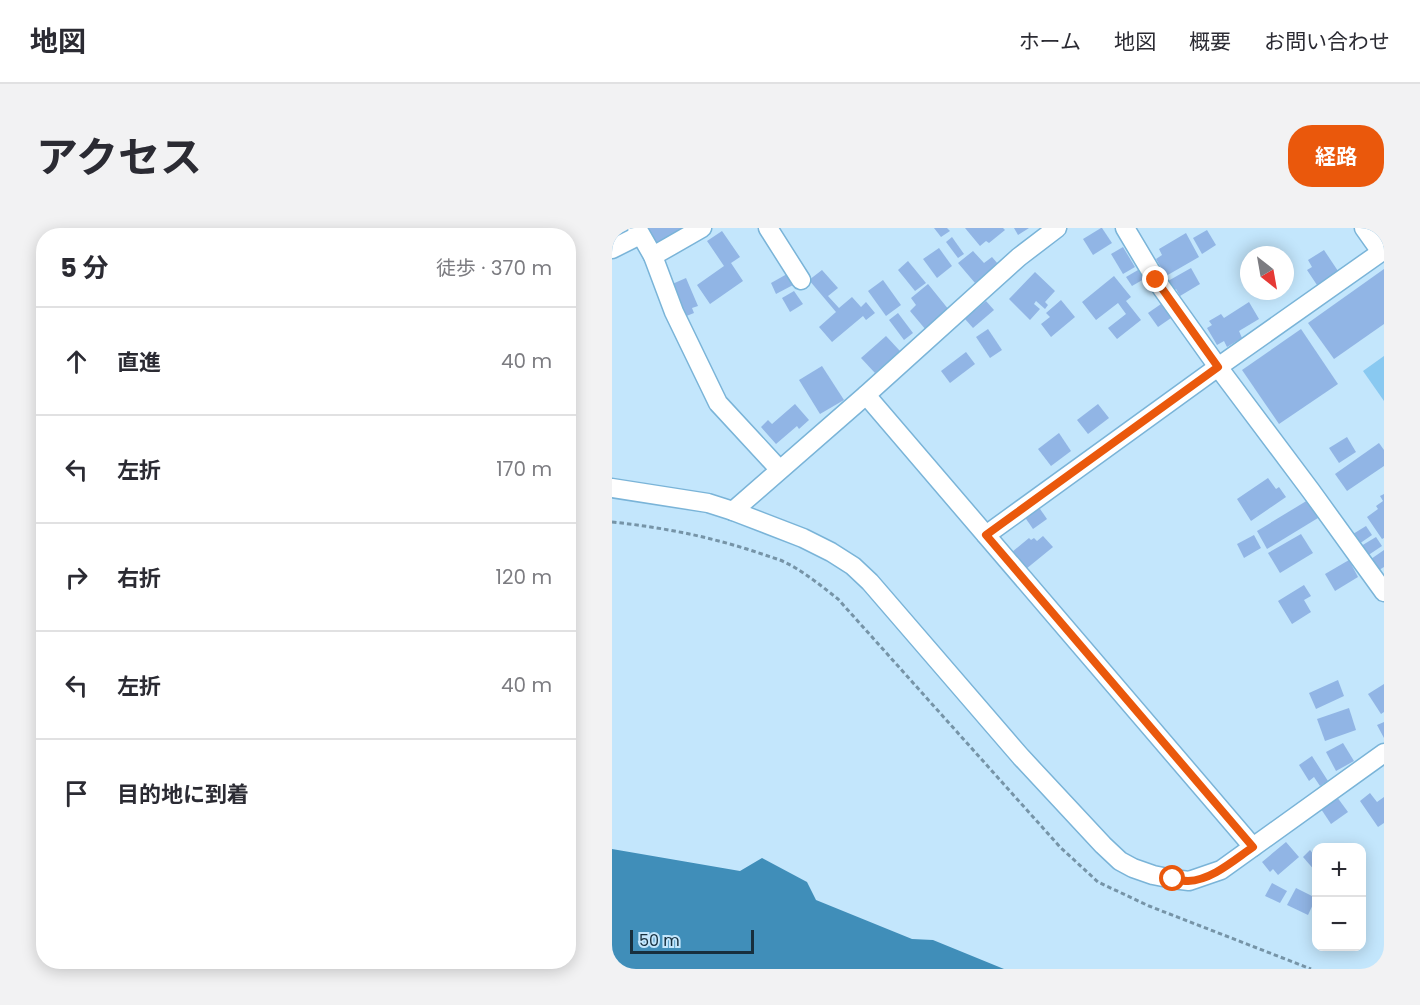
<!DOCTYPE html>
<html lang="ja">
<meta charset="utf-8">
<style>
:root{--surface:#fff;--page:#f2f2f3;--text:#2b2b33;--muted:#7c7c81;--line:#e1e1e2;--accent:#ea580c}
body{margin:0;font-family:Poppins,"Noto Sans JP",sans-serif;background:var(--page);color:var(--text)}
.controls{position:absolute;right:18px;bottom:18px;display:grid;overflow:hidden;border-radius:12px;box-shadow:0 3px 15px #0003}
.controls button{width:54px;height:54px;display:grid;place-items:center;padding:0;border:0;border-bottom:2px solid var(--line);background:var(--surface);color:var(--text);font:30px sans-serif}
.compass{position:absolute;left:628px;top:18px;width:54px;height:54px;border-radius:50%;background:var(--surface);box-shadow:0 3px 15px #0003;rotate:149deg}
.scale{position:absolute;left:18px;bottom:15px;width:124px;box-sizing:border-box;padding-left:6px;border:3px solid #172f3d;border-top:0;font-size:16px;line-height:21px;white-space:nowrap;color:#172f3d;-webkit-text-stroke:4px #c3e6fc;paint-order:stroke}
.stop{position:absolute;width:18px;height:18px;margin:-14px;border:4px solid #ea580c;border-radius:50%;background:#fff}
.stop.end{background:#ea580c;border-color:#fff;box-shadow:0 2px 6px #0008}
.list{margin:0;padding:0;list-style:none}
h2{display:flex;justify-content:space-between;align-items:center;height:78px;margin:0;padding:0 24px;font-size:26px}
h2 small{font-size:20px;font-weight:400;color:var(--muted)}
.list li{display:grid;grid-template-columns:39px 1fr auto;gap:18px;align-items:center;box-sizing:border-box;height:108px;padding:0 24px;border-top:2px solid var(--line)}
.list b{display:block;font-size:22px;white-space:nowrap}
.list em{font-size:20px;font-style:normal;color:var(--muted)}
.icon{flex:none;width:33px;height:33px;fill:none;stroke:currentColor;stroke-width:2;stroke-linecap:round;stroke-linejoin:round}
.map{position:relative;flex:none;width:772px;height:741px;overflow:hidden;border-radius:24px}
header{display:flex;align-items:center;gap:36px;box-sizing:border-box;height:84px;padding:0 30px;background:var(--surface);border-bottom:2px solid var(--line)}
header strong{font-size:28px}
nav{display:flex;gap:33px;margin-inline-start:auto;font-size:21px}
.intro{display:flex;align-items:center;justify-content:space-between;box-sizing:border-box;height:144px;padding:0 36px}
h1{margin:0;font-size:42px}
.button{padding:15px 27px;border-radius:24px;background:var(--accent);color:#fff;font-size:21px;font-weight:700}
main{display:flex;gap:36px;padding:0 36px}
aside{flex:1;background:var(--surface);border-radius:24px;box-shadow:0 3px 15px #0003}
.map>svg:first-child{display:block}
.green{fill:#89c9f1}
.water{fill:#408eb9}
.building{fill:#91b5e5}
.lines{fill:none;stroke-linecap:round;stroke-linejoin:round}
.minor-casing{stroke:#7ab4d8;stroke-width:21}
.path{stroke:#7694a7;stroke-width:3;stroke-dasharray:4.5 3;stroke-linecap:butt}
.minor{stroke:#fff;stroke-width:18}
.route{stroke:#ea580c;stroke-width:8}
</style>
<header>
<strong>地図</strong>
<nav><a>ホーム</a><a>地図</a><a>概要</a><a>お問い合わせ</a></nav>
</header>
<div class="intro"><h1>アクセス</h1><a class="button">経路</a></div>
<main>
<aside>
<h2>5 分<small>徒歩 · 370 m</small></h2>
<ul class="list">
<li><svg class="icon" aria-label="ahead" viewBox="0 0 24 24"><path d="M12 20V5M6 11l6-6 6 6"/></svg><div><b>直進</b></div><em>40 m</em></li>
<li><svg class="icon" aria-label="left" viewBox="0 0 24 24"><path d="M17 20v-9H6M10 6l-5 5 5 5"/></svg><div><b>左折</b></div><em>170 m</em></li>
<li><svg class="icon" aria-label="right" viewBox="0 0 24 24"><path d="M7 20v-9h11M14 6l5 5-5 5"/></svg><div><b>右折</b></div><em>120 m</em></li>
<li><svg class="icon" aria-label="left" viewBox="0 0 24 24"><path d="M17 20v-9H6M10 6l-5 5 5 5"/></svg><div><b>左折</b></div><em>40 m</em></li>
<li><svg class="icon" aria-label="arrive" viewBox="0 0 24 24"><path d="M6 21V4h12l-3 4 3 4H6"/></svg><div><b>目的地に到着</b></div></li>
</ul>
</aside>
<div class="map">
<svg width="772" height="741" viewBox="0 0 772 741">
<rect width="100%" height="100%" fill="#c3e6fc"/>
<path class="green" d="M772 128V173L751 143Z"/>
<path class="water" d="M0 621 128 643 150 630 195 654 204 672 300 711 321 712 392 741H0Z"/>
<g class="building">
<path d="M35 0H74L45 17Z"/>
<path d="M322 0H335L338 3 329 9Z"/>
<path d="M353 0H391L393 2 377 15 374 13 368 18Z"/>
<path d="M402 0H417L406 7Z"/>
<path d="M489 0H490L500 15 481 27 471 11Z"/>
<path d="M595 2 604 17 590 26 581 10Z"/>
<path d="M110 3 128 29 119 35 131 53 98 76 85 57 112 38 95 13Z"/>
<path d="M574 5 587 29 554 48 544 31 550 27 547 21Z"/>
<path d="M340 9 352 26 346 30 334 14Z"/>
<path d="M511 19 523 39 511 46 499 26Z"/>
<path d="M327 20 340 38 325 50 311 31Z"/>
<path d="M712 22 726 43 705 57 695 42 700 39 696 32Z"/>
<path d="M361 23 372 35 380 29 386 36 363 55 346 35Z"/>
<path d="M296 33 314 55 303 63 286 42Z"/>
<path d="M579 40 588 56 568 68 564 61 561 62 556 53Z"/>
<path d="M772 41V96L722 131 696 95Z"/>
<path d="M210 42 226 60 216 68 227 80 240 69 249 79 254 74 263 85 254 92 251 88 220 114 207 99 224 84 197 52Z"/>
<path d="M526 42 532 51 520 58 514 49Z"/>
<path d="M423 44 443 63 433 74 436 77 433 81 424 73 422 76 428 81 418 92 397 71Z"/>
<path d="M175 46 181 57 164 66 159 55Z"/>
<path d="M502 48 519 69 514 73 529 92 505 111 496 100 514 86 506 75 484 92 470 74Z"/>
<path d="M74 50 86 78 80 80 82 85 72 89 58 57Z"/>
<path d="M271 52 289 77 274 88 256 63Z"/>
<path d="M316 56 337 82 314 102 298 83 304 77 299 70Z"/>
<path d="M182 63 191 76 178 84 170 70Z"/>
<path d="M449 72 463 89 439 109 429 96 438 89 434 85Z"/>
<path d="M374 73 382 82 361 100 353 91Z"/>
<path d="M637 74 647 91 627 103 630 110 615 119 612 113 605 117 595 100 600 97 597 93 609 86 612 90Z"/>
<path d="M549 76 559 90 546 99 536 85Z"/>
<path d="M286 85 301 105 292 112 277 92Z"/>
<path d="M376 101 390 122 378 130 364 109Z"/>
<path d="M689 101 726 156 667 196 630 142Z"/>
<path d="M274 108 288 123 263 145 249 130Z"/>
<path d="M354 124 363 136 338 155 329 143Z"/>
<path d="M210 138 232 172 208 186 187 152Z"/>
<path d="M183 176 197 192 187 201 185 198 164 216 149 199 156 192 160 196Z"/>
<path d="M486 176 497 190 476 206 465 192Z"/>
<path d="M447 205 459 223 439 238 426 221Z"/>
<path d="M735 209 744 224 727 235 717 220Z"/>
<path d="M767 215 772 222V238L735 263 723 246Z"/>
<path d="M656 250 664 261 667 259 674 269 639 293 625 271Z"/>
<path d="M772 266V310L770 311 755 289 766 281 764 278 771 273 768 268Z"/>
<path d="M696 272 706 290 655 321 645 303Z"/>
<path d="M426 278 435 291 421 301 412 288Z"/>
<path d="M754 298 760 307 747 316 741 306Z"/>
<path d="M689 306 701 325 668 345 656 325Z"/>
<path d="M642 307 649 320 632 330 625 316Z"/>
<path d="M431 308 441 319 414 341 400 324 417 310 419 312 422 310 425 313Z"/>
<path d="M764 309 770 318 755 328 749 318Z"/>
<path d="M772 322V339L767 342 759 331Z"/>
<path d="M737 332 746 349 723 363 713 346Z"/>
<path d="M692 357 699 368 692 372 699 384 680 396 666 373Z"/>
<path d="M726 452 732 468 704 481 697 465Z"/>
<path d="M772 456V484L769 486 756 466Z"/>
<path d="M737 480 744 502 713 513 705 491Z"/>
<path d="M772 494V510L765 497Z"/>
<path d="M731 515 742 533 724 543 714 524Z"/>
<path d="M700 528 716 553 708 558 702 549 697 553 687 537Z"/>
<path d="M758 565 765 574 772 569V595L766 599 748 573Z"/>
<path d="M725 569 736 584 719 596 709 581Z"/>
<path d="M674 614 687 629 666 647 661 641 658 644 650 634Z"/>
<path d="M698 622 704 629V644L691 629Z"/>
<path d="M660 655 675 663 668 675 653 668Z"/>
<path d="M684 660 704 670 696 687 675 677Z"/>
</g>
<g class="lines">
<defs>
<g id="minor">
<path d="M25 0 41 28 62 84 106 175 167 241"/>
<path d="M156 0 189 52"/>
<path d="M513 0 544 52 606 139 699 263 772 364"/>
<path d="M752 0 769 24"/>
<path d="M0 21 28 7"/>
<path d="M41 28 90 0"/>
<path d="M254 167 641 619"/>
<path d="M0 260 96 275 121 283 191 310 219 324 241 338 258 354 409 529 491 617 508 633 521 640 541 647 561 651 577 653 609 642 772 525"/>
<path d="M121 283 254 167 407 29 445 0"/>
<path d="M374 307 606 139 772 22"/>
</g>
</defs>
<use href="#minor" class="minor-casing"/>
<path class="path" d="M0 294C48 299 95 308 141 323 150 326 159 329 168 332 189 341 208 357 226 371L448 619 486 654 537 678 699 741"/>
<use href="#minor" class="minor"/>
</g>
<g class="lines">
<path class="route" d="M544 52 606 139 374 307 641 619C622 632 600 652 576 653 571 653 566 652 561 651"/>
</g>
</svg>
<div class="controls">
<button>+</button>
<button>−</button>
</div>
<svg class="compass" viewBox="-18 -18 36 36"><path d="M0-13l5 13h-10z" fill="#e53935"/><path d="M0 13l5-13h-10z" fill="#7c7c81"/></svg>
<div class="scale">50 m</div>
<div class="stop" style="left:561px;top:651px"></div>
<div class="stop end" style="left:544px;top:52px"></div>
</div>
</main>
